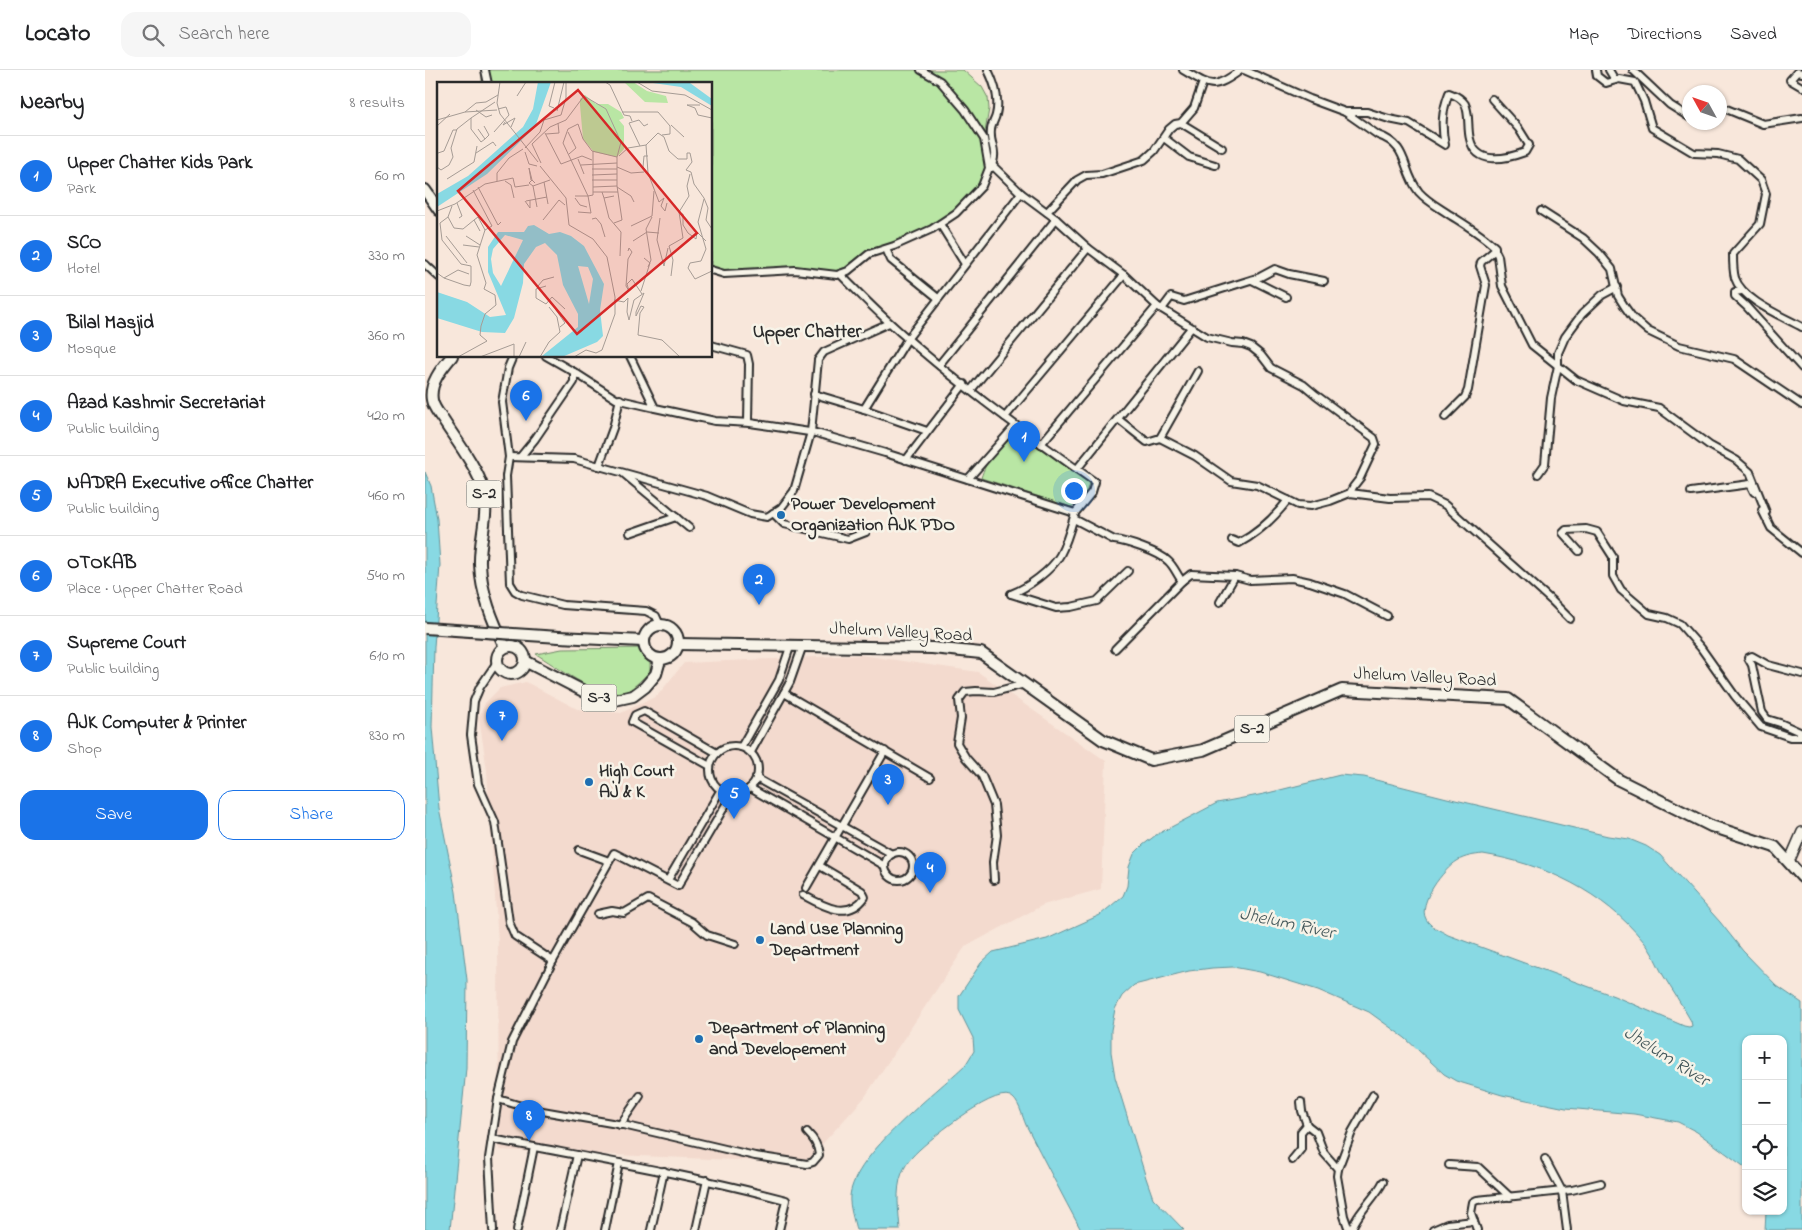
<!DOCTYPE html>
<meta charset="utf-8">
<style>
:root{--surface:#fff;--page:#f6f6f6;--text:#202124;--muted:#757577;--line:#e0e0e0;--accent:#1a73e8}
body{margin:0;font-family:"Indie Flower",sans-serif;background:var(--page);color:var(--text)}
.controls{position:absolute;right:15px;bottom:15px;display:grid;overflow:hidden;border-radius:10px;box-shadow:0 1px 4px #0004}
.controls button{width:45px;height:45px;display:grid;place-items:center;padding:0;border:0;border-bottom:1px solid var(--line);background:var(--surface);color:var(--text);font:25px sans-serif}
.compass{position:absolute;left:1257px;top:15px;width:45px;height:45px;border-radius:50%;background:var(--surface);box-shadow:0 1px 4px #0004;rotate:310deg}
.you{position:absolute;left:648px;top:420px;width:18px;height:18px;margin:-12px;border:4px solid #fff;border-radius:50%;background:#1a73e8;box-shadow:0 0 0 8px #1a73e833}
.badge{display:grid;place-items:center;width:32px;height:32px;border-radius:50%;background:var(--accent);color:#fff;font-size:16px;font-weight:700}
.pin{position:absolute;translate:-50% -41px;filter:drop-shadow(0 1px 2px #0008)}
.pin::after{content:'';position:absolute;top:26px;width:18px;height:15px;background:inherit;clip-path:polygon(0 0,100% 0,50% 100%)}
.list{margin:0;padding:0;list-style:none}
h2{display:flex;justify-content:space-between;align-items:center;height:65px;margin:0;padding:0 20px;font-size:21px}
h2 small{font-size:16px;font-weight:400;color:var(--muted)}
.list li{display:grid;grid-template-columns:32px 1fr auto;gap:15px;align-items:center;box-sizing:border-box;height:80px;padding:0 20px;border-top:1px solid var(--line)}
.list b{display:block;font-size:19px;white-space:nowrap}
.list p{margin:0;font-size:16px;white-space:nowrap;color:var(--muted)}
.list em{font-size:16px;font-style:normal;color:var(--muted)}
.actions{display:flex;gap:10px;padding:15px 20px}
.actions a{flex:1;padding:11px 0;border:1px solid var(--accent);border-radius:15px;text-align:center;font-size:18px;color:var(--accent)}
.actions .main{background:var(--accent);color:#fff}
.icon{flex:none;width:28px;height:28px;fill:none;stroke:currentColor;stroke-width:2;stroke-linecap:round;stroke-linejoin:round}
.map{position:relative;flex:none;width:1377px;height:1160px;overflow:hidden}
header{display:flex;align-items:center;gap:30px;box-sizing:border-box;height:70px;padding:0 25px;background:var(--surface);border-bottom:1px solid var(--line)}
header strong{font-size:24px}
nav{display:flex;gap:28px;margin-inline-start:auto;font-size:18px}
.search{width:350px;height:45px;background:var(--page);display:flex;align-items:center;gap:12px;box-sizing:border-box;padding:0 18px;border-radius:15px;color:var(--muted);font-size:19px}
main{display:flex}
aside{flex:1;background:var(--surface)}
.map>svg:first-child{display:block}
.built{fill:#f3dace}
.green{fill:#b9e6a4;stroke:#728868}
.water{fill:#88d9e3;stroke:#639399;fill-rule:evenodd}
.lines{fill:none;stroke-linecap:round;stroke-linejoin:round}
.minor-casing{stroke:#2b2b2b;stroke-width:10}
.secondary-casing{stroke:#2b2b2b;stroke-width:12}
.trunk-casing{stroke:#2b2b2b;stroke-width:14}
.minor{stroke:#f7f3e8;stroke-width:6}
.secondary{stroke:#f7f3e8;stroke-width:9}
.trunk{stroke:#f7f3e8;stroke-width:10}
.trunk-bridge-casing{stroke:#2b2b2b;stroke-width:14;stroke-linecap:butt}
.trunk-bridge{stroke:#f7f3e8;stroke-width:10}
.poi-dot{fill:#1f6fb2;stroke:#f7f3e8;stroke-width:2}
.labels{text-anchor:middle;dominant-baseline:central;stroke-width:5;stroke-linejoin:round;paint-order:stroke}
.shield{fill:#f7f3e8;stroke:#686764;stroke-width:1}
.shield-label{font-size:16px;font-weight:bold;fill:#2b2b2b}
.poi-label{font-size:18px;font-weight:bold;fill:#2b2b2b;stroke:#f7f3e8;text-anchor:start}
.street-label{font-size:18px;fill:#2b2b2b;stroke:#f7f3e8}
.neighbourhood-label{font-size:19px;font-weight:bold;fill:#2b2b2b;stroke:#f7f3e8}
.water-label{font-size:19px;font-style:italic;fill:#425659;stroke:#f7f3e8}
.inset-road{fill:none;stroke:#a69c95;stroke-width:1}
.view{fill:#d62828;fill-opacity:0.15;stroke:#d62828;stroke-width:2.5}
.inset-edge{fill:none;stroke:#2b2b2b;stroke-width:2.5}
</style>
<header>
<strong>Locato</strong>
<div class="search"><svg class="icon" aria-label="search" viewBox="0 0 24 24"><circle cx="10" cy="10" r="6"/><path d="M15 15l6 6"/></svg>Search here</div>
<nav><a>Map</a><a>Directions</a><a>Saved</a></nav>
</header>
<main>
<aside>
<h2>Nearby<small>8 results</small></h2>
<ul class="list">
<li><span class="badge">1</span><div><b>Upper Chatter Kids Park</b><p>Park</p></div><em>60 m</em></li>
<li><span class="badge">2</span><div><b>SCO</b><p>Hotel</p></div><em>330 m</em></li>
<li><span class="badge">3</span><div><b>Bilal Masjid</b><p>Mosque</p></div><em>360 m</em></li>
<li><span class="badge">4</span><div><b>Azad Kashmir Secretariat</b><p>Public building</p></div><em>420 m</em></li>
<li><span class="badge">5</span><div><b>NADRA Executive office Chatter</b><p>Public building</p></div><em>460 m</em></li>
<li><span class="badge">6</span><div><b>OTOKAB</b><p>Place · Upper Chatter Road</p></div><em>540 m</em></li>
<li><span class="badge">7</span><div><b>Supreme Court</b><p>Public building</p></div><em>610 m</em></li>
<li><span class="badge">8</span><div><b>AJK Computer &amp; Printer</b><p>Shop</p></div><em>830 m</em></li>
</ul>
<div class="actions"><a class="main">Save</a><a>Share</a></div>
</aside>
<div class="map">
<svg width="1377" height="1160" viewBox="0 0 1377 1160">
<rect width="100%" height="100%" fill="#f8e7db"/>
<filter id="ink" filterUnits="userSpaceOnUse"><feTurbulence type="fractalNoise" baseFrequency=".02" numOctaves="2"/><feDisplacementMap in="SourceGraphic" scale="10" xChannelSelector="R" yChannelSelector="G"/><feConvolveMatrix kernelMatrix="1 2 1 2 8 2 1 2 1" color-interpolation-filters="sRGB"/></filter>
<g filter="url(#ink)">
<path class="built" d="M436 585 553 602 681 691 676 819 618 835 540 877 439 1028 380 1093 74 1080 73 873 62 701 54 647 60 633 75 618 101 612 152 639 196 643 232 626 259 593Z"/>
<g class="green">
<path d="M57 0H538L557 17 563 28 564 39 560 62 564 80V98L557 116 531 143 507 159 444 184 412 205 370 200 299 204 286 198V14H57Z"/>
<path d="M593 363 664 412C662 424 657 432 646 437L556 408C561 391 575 369 593 363Z"/>
<path d="M225 578V601C217 609 206 622 194 624 174 628 129 595 111 584L137 579Z"/>
</g>
<g class="water">
<path d="M0 402 6 416 12 449 15 495 9 577 7 657 14 738 31 822 42 910 41 998 25 1160H0Z"/>
<path d="M915 705 939 707 1022 728 1183 766 1204 769 1221 776 1235 785 1295 852 1318 881 1352 916 1377 933V1160H1340L1341 1141H1358V969H1321V1098L1272 1062 1253 1052 1209 1044 1141 1038 1077 1025 1031 1011 1019 1004 980 968 944 942 893 920 835 902 808 897 787 898 764 901 709 915 697 926 690 939 686 960V982L690 1007 721 1108 728 1128 759 1160H656C637 1125 619 1090 601 1055 597 1046 594 1030 585 1026 567 1018 499 1073 487 1087 483 1091 479 1098 477 1103 470 1121 474 1142 475 1160H431C429 1150 424 1136 425 1126 429 1084 511 1023 541 994L549 981 548 968 534 940V926L556 893 568 882 622 869 675 845 698 826 702 816 704 797 709 784 718 775 731 765 792 733 839 724ZM1058 784C1120 794 1179 822 1219 872 1227 881 1232 894 1238 905 1247 920 1257 935 1266 951L1267 956 1264 957 1259 956 1189 926 1023 865C1015 860 1005 857 1001 849 992 833 1019 799 1032 791 1040 786 1049 785 1058 784Z"/>
</g>
<g class="lines">
<defs>
<g id="minor">
<path d="M60 0 63 14"/>
<path d="M563 0C570 14 575 29 571 45 570 50 566 55 566 60 564 75 574 79 566 98"/>
<path d="M758 0C787 17 788 20 816 0"/>
<path d="M819 0 885 29 920 42H942L964 49 984 53 1020 75C1016 56 1017 41 1024 23 1030 25 1036 28 1040 34 1045 44 1042 58 1045 69 1051 96 1081 89 1100 82L1104 75 1094 59 1067 29"/>
<path d="M1171 0 1172 6 1181 13 1194 9 1210 12 1219 31 1227 58 1269 83 1293 84 1313 89 1336 110 1341 124 1335 154 1308 184C1308 192 1308 201 1310 208 1317 230 1357 246 1377 257"/>
<path d="M1184 0 1190 10"/>
<path d="M1208 0 1245 35 1264 47"/>
<path d="M1377 3 1372 2 1365 10 1377 17"/>
<path d="M1294 39 1299 38 1338 54 1377 48"/>
<path d="M920 42 953 65C985 76 976 100 994 122 1002 131 1013 137 1022 143 1039 154 1055 163 1070 177V180L1056 192 1055 196 1061 215 1043 320 1040 327 1020 347"/>
<path d="M756 53 797 78"/>
<path d="M739 68 764 87 790 95"/>
<path d="M567 95 596 123 631 149 663 178 699 205 732 236 782 267 807 273 818 274 826 277 836 285 846 298 879 315 891 325 949 368 951 374 935 408 928 417 925 423"/>
<path d="M1116 141 1158 168 1174 183 1187 199 1193 226 1200 237 1208 248 1223 261 1254 276 1309 289 1377 335"/>
<path d="M622 142 652 110 661 105 677 104 719 90 729 81 744 59 750 54 756 53 769 38 778 12"/>
<path d="M515 154 540 194"/>
<path d="M461 179 466 190 513 228"/>
<path d="M1070 180 1073 186 1077 216 1107 275 1151 310 1199 331 1234 338 1284 375 1311 390 1325 402 1341 442 1339 443"/>
<path d="M0 194 14 207"/>
<path d="M286 200 299 204 370 200 412 205 423 201 444 184 469 176 507 159 531 143 557 116 564 98 559 69 540 40 515 11 496 0"/>
<path d="M415 204C431 220 447 237 464 252 528 311 599 362 670 412L667 422 650 443"/>
<path d="M827 210 861 227"/>
<path d="M1316 221 1310 222V226L1321 236 1377 298"/>
<path d="M737 239 746 227 759 231 835 207 850 199 864 204 899 211"/>
<path d="M286 275 322 285 324 294 323 352"/>
<path d="M88 286 83 298 77 332 84 387 81 406 85 513 90 521 97 525 138 535 221 541 231 546 235 555"/>
<path d="M205 286 230 338 290 351 325 353 391 363 460 383 650 443C646 457 642 472 635 485 627 500 602 518 586 524"/>
<path d="M514 295 631 149"/>
<path d="M149 302 191 329 230 338"/>
<path d="M546 320 663 178"/>
<path d="M389 324 439 339 502 361"/>
<path d="M439 339 483 268 596 123"/>
<path d="M580 347 699 205"/>
<path d="M693 349 722 372 735 368 773 301"/>
<path d="M735 368 770 386 806 411 832 415 873 435 886 436 905 431 925 423 965 428 1003 427 1020 435 1127 531 1145 549"/>
<path d="M616 374 732 236"/>
<path d="M96 386 110 369 149 312V302L121 286"/>
<path d="M84 387 149 389 282 426 325 444 342 447 356 438 369 421 386 362 393 290 399 282 464 253"/>
<path d="M481 390 539 314"/>
<path d="M174 396 188 358 195 329"/>
<path d="M652 399 766 258"/>
<path d="M199 404 264 458"/>
<path d="M1113 404 1120 394 1126 328 1133 296V283L1140 267 1157 244 1177 225 1192 217"/>
<path d="M543 409 590 356"/>
<path d="M1266 422 1325 414 1329 422"/>
<path d="M1337 440 1346 458 1377 483"/>
<path d="M348 443 359 454 423 469 441 462"/>
<path d="M649 449 689 470C701 471 734 482 743 491 749 496 752 505 757 511L690 579"/>
<path d="M205 463 251 447"/>
<path d="M807 470 814 473C835 462 849 448 863 430"/>
<path d="M1154 481 1138 463 1141 460 1161 459 1172 462 1188 487V506L1196 520 1224 544 1242 548 1255 554 1276 578 1310 626 1336 657 1365 667H1377"/>
<path d="M757 511 766 504 810 506"/>
<path d="M586 524 631 538 646 537 672 531 703 501"/>
<path d="M795 532 810 506 825 510 867 508 885 512 920 524 962 546"/>
<path d="M72 592 55 617 49 631 46 665 53 714 70 752 84 852 90 866 128 891"/>
<path d="M1377 604 1343 595 1327 586 1323 588 1327 595 1337 642 1342 649 1355 653 1377 663"/>
<path d="M359 623 505 708"/>
<circle cx="309" cy="700" r="24"/>
<path d="M316 677 354 610 366 574"/>
<path d="M326 682 365 612 378 575"/>
<path d="M285 696 207 652 210 645 219 641 292 683"/>
<path d="M331 708 467 784"/>
<path d="M325 718 460 796"/>
<path d="M154 780 184 791"/>
<circle cx="474" cy="796" r="14"/>
<path d="M243 810 295 721"/>
<path d="M569 810 568 792 572 765 569 735 557 706 541 688 532 673 536 648 534 630 540 622 551 621 569 622 600 614"/>
<path d="M381 818 460 681"/>
<path d="M378 825C398 836 423 851 440 827L437 821 395 796"/>
<path d="M173 844 187 841 199 843 223 829 267 852 282 865 310 874"/>
<path d="M73 1029 106 1039 198 1055 330 1086 382 1094 388 1092 394 1085C393 1075 389 1069 382 1062"/>
<path d="M876 1032 877 1041 882 1055 891 1062 899 1083 913 1099"/>
<path d="M195 1055 215 1026"/>
<path d="M67 1069C165 1088 264 1104 361 1130L354 1160"/>
<path d="M1120 1089 1137 1121 1142 1160"/>
<path d="M867 1090 876 1079V1062L882 1055"/>
<path d="M1024 1095 1053 1097 1085 1127"/>
<path d="M68 1160 64 1088 73 1029 87 972 128 891 189 783 253 816 307 724"/>
<path d="M92 1160 109 1077"/>
<path d="M135 1160 152 1085"/>
<path d="M180 1160 194 1093"/>
<path d="M226 1160 239 1101"/>
<path d="M271 1160 282 1110"/>
<path d="M924 1160 919 1146 912 1106 913 1099 927 1062 948 1025"/>
<path d="M927 1160C929 1146 951 1127 958 1112"/>
<path d="M1008 1160 1022 1154 1049 1151"/>
<path d="M1052 1160 1046 1143 1048 1132 1052 1130 1147 1120 1176 1113"/>
</g>
<path id="secondary" d="M1364 792 1377 762"/>
<g id="trunk">
<path d="M0 120 14 140"/>
<path d="M27 286C17 298 4 313 7 330 8 338 16 346 20 353 31 370 53 399 58 419 65 444 54 469 55 494 56 524 68 551 80 577"/>
<circle cx="236" cy="572" r="17"/>
<path d="M134 567 218 571"/>
<path d="M253 574 507 578 556 583 678 670 726 690 778 680 917 620 1083 629 1194 710 1286 756 1350 777 1377 807"/>
<circle cx="86" cy="590" r="14"/>
<path d="M100 591 164 624 185 631 208 626 220 617 231 604 235 590"/>
</g>
</defs>
<use href="#minor" class="minor-casing"/>
<use href="#secondary" class="secondary-casing"/>
<use href="#trunk" class="trunk-casing"/>
<use href="#minor" class="minor"/>
<use href="#secondary" class="secondary"/>
<use href="#trunk" class="trunk"/>
<defs>
<path id="trunk-bridge" d="M0 558 134 567"/>
</defs>
<use href="#trunk-bridge" class="trunk-bridge-casing"/>
<use href="#trunk-bridge" class="trunk-bridge"/>
</g>
</g>
<g class="poi-dot">
<circle cx="356" cy="445" r="5"/>
<circle cx="164" cy="712" r="5"/>
<circle cx="335" cy="870" r="5"/>
<circle cx="274" cy="969" r="5"/>
</g>
<g class="labels">
<g class="shield">
<rect x="41.5" y="410.5" width="35" height="27" rx="4"/>
<rect x="156.5" y="614.5" width="35" height="27" rx="4"/>
<rect x="809.5" y="645.5" width="35" height="27" rx="4"/>
</g>
<g class="shield-label">
<text x="59" y="424">S-2</text>
<text x="174" y="628">S-3</text>
<text x="827" y="659">S-2</text>
</g>
<g class="poi-label">
<text x="366" y="435">Power Development<tspan x="366" dy="21">Organization AJK PDO</tspan></text>
<text x="174" y="702">High Court<tspan x="174" dy="21">AJ &amp; K</tspan></text>
<text x="345" y="860">Land Use Planning<tspan x="345" dy="21">Department</tspan></text>
<text x="284" y="959">Department of Planning<tspan x="284" dy="21">and Developement</tspan></text>
</g>
<g class="street-label">
<text transform="translate(476 563) rotate(3)">Jhelum Valley Road</text>
<text transform="translate(1000 608) rotate(3)">Jhelum Valley Road</text>
</g>
<g class="neighbourhood-label">
<text x="382" y="262">Upper Chatter</text>
</g>
<g class="water-label">
<text transform="translate(862 854) rotate(12)">Jhelum River</text>
<text transform="translate(1241 987) rotate(32)">Jhelum River</text>
</g>
</g>
<g transform="translate(12 12)">
<rect width="275" height="275" fill="#f8e7db"/>
<path d="M187 0H196L210 9 229 14 231 21 208 20ZM148 13 159 22H171L184 30 187 36 182 38 187 44V67L180 75 157 70 146 57 143 23V17Z" fill="#b9e6a4"/>
<path d="M101 0H114L98 45 50 92 0 125V112L31 94 86 45 96 27ZM209 0 253 1 275 17V24L244 5ZM97 143 112 152 123 150 134 154 147 164 167 202 163 228 166 254 160 260 125 275 105 274 141 245V232L126 203 120 173 108 161 99 165 87 182 86 201 77 236 68 251 45 250 0 236V210L30 220 53 235 69 233 51 190V165L61 150H87L91 144ZM68 153 86 158 64 204 56 191 54 177 56 167ZM141 184 151 185 156 197 152 222Z" fill="#88d9e3" fill-rule="evenodd"/>
<path class="inset-road" d="M63 0 60 21 63 32 101 80M168 0 173 3 187 33 193 34 195 39M200 0 215 9 248 13 275 28M80 14 89 0M263 23H250L258 26 261 33 275 36M117 26 112 24 118 0M39 28 49 35 55 33M60 28 28 30 39 21 49 20 61 13M120 29 127 0M185 30H221L233 44V52L225 53M0 38 28 30M68 40 66 43 78 36 74 45M234 43 247 55M0 44 13 32M47 44 52 53 48 57M41 47 48 57 44 60 34 47V36L58 20M57 50 72 33 69 25 61 27M131 50 139 66 132 72M108 51 124 82 145 74 155 78M109 52 122 51 121 41M209 63 211 91 222 120 227 116 224 124 228 129 230 121M203 64 192 41 202 38 207 44 211 42M88 66 103 50 107 38 124 33 129 16V0M88 70 92 82 100 84M1 71 7 69 16 48H20M39 71 56 60 59 64M182 74 191 66 209 63 221 51 227 55 232 69 241 77H250V71H253L255 80 249 88 254 90 257 102 267 116 271 126 269 138 275 147M211 74H207L206 85 212 93M141 77 147 92M104 81 95 62 113 45 129 38 147 14 169 27 184 60 180 75 155 69 146 57 141 42 131 47 126 61 151 114H138M144 83 180 81M103 84 129 116 132 143 156 157 170 175 178 215V232L165 268 159 271 149 268 137 275M0 85 4 88 12 83 16 75 14 66 20 47 34 36M180 85 194 91 207 90M155 87H180M155 93 180 92M10 97 37 80 40 64M94 98 92 86 95 98M155 98H180M60 99V91L72 76 86 67M68 99 74 103 77 116M107 100 111 122M98 101 95 98 92 101 96 104 113 98M96 104 100 125M41 105 61 143 64 140M156 105 180 104M180 105 194 114 197 120M156 110H181M165 110 167 116 177 114M151 114 156 113V69M138 116 143 123 150 125M167 116 172 136 184 150 183 174M267 117 261 140 269 167 264 179 253 181 251 186 258 197 275 189M88 119 93 126V118M89 119 110 115M20 121 25 134 22 136M15 124 11 135 17 146 26 147 37 138M0 129 18 122 48 102 76 96 78 105 92 103M141 130 154 131 151 114M243 132H246V143L251 151 259 157 260 150 269 159M223 136 220 158 227 184 231 166M155 137 159 136 164 142 168 155M106 138 122 118 128 123M177 141 185 138 180 104V75M194 144 215 134 217 109M43 149 37 138 41 135 48 148M9 154 30 181M29 154 43 163M196 159 210 150 222 151M26 163 42 165M191 169 192 166 195 170 191 177 189 204 192 209 190 202 195 197 205 212M211 185 214 178 209 147 215 135M0 191 7 196 21 188 32 192M234 194 236 178 232 164 246 156 242 130 252 114 250 104 253 92M7 196 27 203 33 204 34 200V184L24 182 5 158 3 141 11 135M101 204 106 198 117 195M109 204 99 207V216L109 222 115 215 128 227M204 209 213 181 207 176M177 218 187 220 191 216 190 230 192 238 197 218 207 211 199 230V234L204 224 207 225 203 231 201 253 225 258 243 275M119 228 128 241 123 245M21 275 50 259 43 253 44 244 48 232 59 223 58 213 47 207 49 201 40 173 48 148 55 144 36 108M43 275 77 262V275M82 275 89 260M103 275 112 260 123 250 120 235 112 225"/>
<path class="view" d="M141 8 260 151 140 252 21 109Z"/>
<rect width="275" height="275" class="inset-edge"/>
</g>
</svg>
<div class="controls">
<button>+</button>
<button>−</button>
<button><svg class="icon" aria-label="locate" viewBox="0 0 24 24"><circle cx="12" cy="12" r="6"/><path d="M12 2v4M12 18v4M2 12h4M18 12h4"/></svg></button>
<button><svg class="icon" aria-label="layers" viewBox="0 0 24 24"><path d="M12 4l9 5-9 5-9-5zM3 14l9 5 9-5"/></svg></button>
</div>
<svg class="compass" viewBox="-18 -18 36 36"><path d="M0-13l5 13h-10z" fill="#e53935"/><path d="M0 13l5-13h-10z" fill="#757577"/></svg>
<div class="you"></div>
<div class="pin badge" style="left:599px;top:392px">1</div>
<div class="pin badge" style="left:334px;top:535px">2</div>
<div class="pin badge" style="left:463px;top:735px">3</div>
<div class="pin badge" style="left:505px;top:823px">4</div>
<div class="pin badge" style="left:309px;top:749px">5</div>
<div class="pin badge" style="left:101px;top:351px">6</div>
<div class="pin badge" style="left:77px;top:671px">7</div>
<div class="pin badge" style="left:104px;top:1071px">8</div>
</div>
</main>
